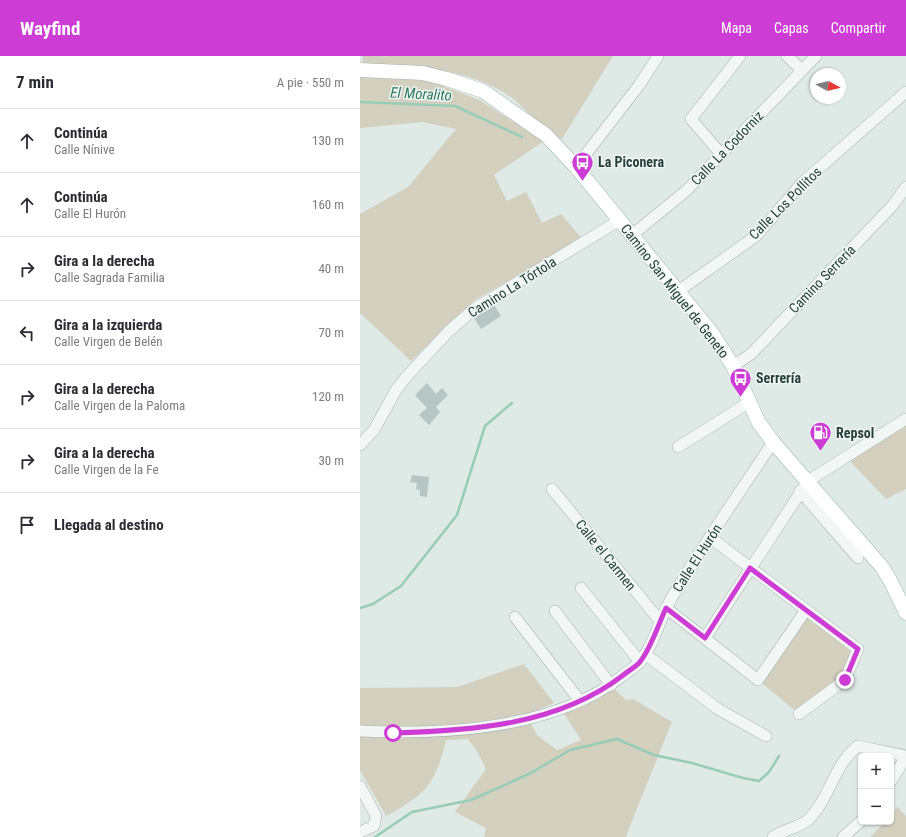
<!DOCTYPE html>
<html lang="es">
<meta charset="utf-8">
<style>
:root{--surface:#fff;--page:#f2f2f3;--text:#2b2b33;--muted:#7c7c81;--line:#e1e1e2;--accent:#ce3cd6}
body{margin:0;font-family:"Roboto Condensed",sans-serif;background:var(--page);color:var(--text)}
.controls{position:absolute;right:12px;bottom:12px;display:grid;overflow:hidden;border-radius:6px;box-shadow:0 1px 3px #0004}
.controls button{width:36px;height:36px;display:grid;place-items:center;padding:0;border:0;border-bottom:1px solid var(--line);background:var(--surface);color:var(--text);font:20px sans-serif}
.compass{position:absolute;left:450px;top:12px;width:36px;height:36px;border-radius:50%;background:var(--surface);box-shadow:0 1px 3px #0004;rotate:98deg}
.stop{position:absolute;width:12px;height:12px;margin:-9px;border:3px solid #ce3cd6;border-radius:50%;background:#fff}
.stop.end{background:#ce3cd6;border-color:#fff;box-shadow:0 1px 4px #0008}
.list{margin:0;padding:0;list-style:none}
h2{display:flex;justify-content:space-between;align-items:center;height:52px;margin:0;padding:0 16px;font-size:17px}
h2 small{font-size:13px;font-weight:400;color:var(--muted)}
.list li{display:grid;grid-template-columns:26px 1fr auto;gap:12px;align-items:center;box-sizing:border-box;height:64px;padding:0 16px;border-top:1px solid var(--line)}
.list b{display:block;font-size:15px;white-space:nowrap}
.list p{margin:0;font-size:13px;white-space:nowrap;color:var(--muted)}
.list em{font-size:13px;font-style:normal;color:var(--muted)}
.icon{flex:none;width:22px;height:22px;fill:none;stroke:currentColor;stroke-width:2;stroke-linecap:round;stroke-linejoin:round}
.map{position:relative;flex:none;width:546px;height:781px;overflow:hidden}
header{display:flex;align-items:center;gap:24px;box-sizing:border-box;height:56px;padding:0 20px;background:var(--accent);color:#fff}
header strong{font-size:19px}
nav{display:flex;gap:22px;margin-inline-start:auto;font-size:14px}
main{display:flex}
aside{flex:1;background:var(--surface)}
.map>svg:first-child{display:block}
.green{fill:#d4d0bf}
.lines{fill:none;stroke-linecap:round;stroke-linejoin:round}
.stream{stroke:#97ccb7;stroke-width:2.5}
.building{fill:#b6c6c2}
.minor-casing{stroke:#a4b3af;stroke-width:12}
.major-casing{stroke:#9db6ae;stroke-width:15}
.minor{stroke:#f2f7f6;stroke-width:11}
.major{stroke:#fff;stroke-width:14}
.route{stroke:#ce3cd6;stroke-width:5}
.labels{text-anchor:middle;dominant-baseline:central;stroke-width:3;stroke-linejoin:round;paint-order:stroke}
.street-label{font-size:14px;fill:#27413a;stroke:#eef7f4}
.poi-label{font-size:14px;font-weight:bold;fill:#27413a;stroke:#eef7f4;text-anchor:start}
.water-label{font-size:15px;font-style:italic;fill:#2e785e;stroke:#eef7f4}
</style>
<header>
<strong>Wayfind</strong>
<nav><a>Mapa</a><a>Capas</a><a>Compartir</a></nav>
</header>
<main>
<aside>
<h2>7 min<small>A pie · 550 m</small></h2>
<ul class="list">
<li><svg class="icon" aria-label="ahead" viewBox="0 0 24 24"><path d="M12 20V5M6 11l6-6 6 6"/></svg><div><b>Continúa</b><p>Calle Nínive</p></div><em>130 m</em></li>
<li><svg class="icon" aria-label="ahead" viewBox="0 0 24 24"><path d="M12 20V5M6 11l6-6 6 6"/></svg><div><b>Continúa</b><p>Calle El Hurón</p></div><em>160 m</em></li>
<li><svg class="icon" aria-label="right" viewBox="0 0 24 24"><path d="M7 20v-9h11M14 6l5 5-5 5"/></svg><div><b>Gira a la derecha</b><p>Calle Sagrada Familia</p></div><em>40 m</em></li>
<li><svg class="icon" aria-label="left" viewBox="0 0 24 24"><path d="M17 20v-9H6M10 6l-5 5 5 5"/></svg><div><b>Gira a la izquierda</b><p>Calle Virgen de Belén</p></div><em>70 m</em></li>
<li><svg class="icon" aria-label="right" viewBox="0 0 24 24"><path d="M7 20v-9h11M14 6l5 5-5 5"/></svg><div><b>Gira a la derecha</b><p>Calle Virgen de la Paloma</p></div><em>120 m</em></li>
<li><svg class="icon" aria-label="right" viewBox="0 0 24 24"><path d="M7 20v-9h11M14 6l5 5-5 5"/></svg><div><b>Gira a la derecha</b><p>Calle Virgen de la Fe</p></div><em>30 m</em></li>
<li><svg class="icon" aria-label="arrive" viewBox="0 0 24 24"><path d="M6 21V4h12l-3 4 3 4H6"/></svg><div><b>Llegada al destino</b></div></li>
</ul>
</aside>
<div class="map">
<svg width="546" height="781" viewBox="0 0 546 781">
<rect width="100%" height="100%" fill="#dfe9e6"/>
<g class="green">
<path d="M3 0H253L202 83C178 74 165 48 143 36 101 11 49 10 2 8Z"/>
<path d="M0 19 60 21 119 44 184 85 134 119 147 145 166 136 182 167 201 158 222 183 115 244 51 305 0 257V158L48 131 96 73 63 66 0 72Z"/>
<path d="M546 364V433L526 443 486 401Z"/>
<path d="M446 554 498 593 485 624 439 658 398 624Z"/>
<path d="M164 608 194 647 166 659 177 679 197 694 221 684 203 656 253 631 266 644 273 643 312 666 266 780 267 781H124L126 772 95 756 126 713 117 695 108 683 86 684C83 697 78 716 69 728 59 742 41 752 26 760L0 714V632L97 631Z"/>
<path d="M537 751 546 760V781H510L525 766H531V759Z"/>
</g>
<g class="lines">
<g class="stream">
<path d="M0 46 95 50 162 81"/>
<path d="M0 552 13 548 41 530 97 459 125 370 152 347"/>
<path d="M15 781 52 756 111 744 169 718 210 694 257 683 294 699 332 707 383 722 399 725 409 716 419 700"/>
</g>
</g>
<g class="building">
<path d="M134 249 141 260 121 273 114 262Z"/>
<path d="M67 327 76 338 82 332 88 339 76 351 80 356 69 369 59 359 67 352 55 339Z"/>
<path d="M52 419 69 421 67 441 60 440V434L56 433 57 427 50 426Z"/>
</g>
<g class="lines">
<defs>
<g id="minor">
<path d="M427 0 442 14"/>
<path d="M361 98 331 63 380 0"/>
<path d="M216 111 280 28 298 0"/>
<path d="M272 179 326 135 456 0"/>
<path d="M317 236 396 180 442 127 546 36"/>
<path d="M373 310 391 298 533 149 546 131"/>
<path d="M0 389 14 374 36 334 47 320 89 275 114 253 260 164"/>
<path d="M318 391 388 347"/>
<path d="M192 433 300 565"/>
<path d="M440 435 498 502"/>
<path d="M351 482 498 593 485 624 439 658"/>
<path d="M221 532 280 606"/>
<path d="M306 552 398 624 446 554"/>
<path d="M195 555 251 629"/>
<path d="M155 561 220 645"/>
<path d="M345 582 448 425 546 363"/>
<path d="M285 598 358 653 406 680"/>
<path d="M0 675C84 679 192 674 261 621 267 616 275 611 280 606 294 589 300 562 311 543 342 490 379 438 413 386"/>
<path d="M531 725 546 701"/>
<path d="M0 730 16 760 14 770 0 776"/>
<path d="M413 781C424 773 440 772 449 763 470 742 474 708 498 690L546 700"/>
<path d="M483 781 501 765"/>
</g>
<path id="major" d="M0 14 63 17 87 23 123 35 186 79 216 111 352 277 373 310 399 367 413 386 522 511 530 524 546 557"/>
</defs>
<use href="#minor" class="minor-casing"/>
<use href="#major" class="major-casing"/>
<use href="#minor" class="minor"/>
<use href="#major" class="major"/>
</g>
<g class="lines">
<path class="route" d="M33 677C111 675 198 669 262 620 268 615 274 612 279 607 290 595 299 567 306 552L345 582 390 512 498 593 485 624"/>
</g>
<defs>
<symbol id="bus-pin" viewBox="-11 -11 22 30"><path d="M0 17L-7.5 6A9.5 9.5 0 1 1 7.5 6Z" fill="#ce3cd6" stroke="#eef7f4"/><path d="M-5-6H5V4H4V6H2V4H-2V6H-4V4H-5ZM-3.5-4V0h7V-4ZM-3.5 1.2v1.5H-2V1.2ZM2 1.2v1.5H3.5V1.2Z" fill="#fff"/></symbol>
<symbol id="fuel-pin" viewBox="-11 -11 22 30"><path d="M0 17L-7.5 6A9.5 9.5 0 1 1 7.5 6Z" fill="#ce3cd6" stroke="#eef7f4"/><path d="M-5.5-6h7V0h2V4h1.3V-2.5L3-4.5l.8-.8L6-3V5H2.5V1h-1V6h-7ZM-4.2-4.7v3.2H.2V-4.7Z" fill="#fff"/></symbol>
</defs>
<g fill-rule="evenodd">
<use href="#bus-pin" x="210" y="94" width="25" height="34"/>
<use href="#bus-pin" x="368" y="310" width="25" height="34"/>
<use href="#fuel-pin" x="448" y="364" width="25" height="34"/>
</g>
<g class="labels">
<g class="street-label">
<text transform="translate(367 92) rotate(-46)">Calle La Codorniz</text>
<text transform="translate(425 147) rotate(-45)">Calle Los Pollitos</text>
<text transform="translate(462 223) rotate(-46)">Camino Serrería</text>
<text transform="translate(152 231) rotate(-32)">Camino La Tórtola</text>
<text transform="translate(315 235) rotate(52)">Camino San Miguel de Geneto</text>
<text transform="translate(246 499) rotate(51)">Calle el Carmen</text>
<text transform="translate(337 502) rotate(-57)">Calle El Hurón</text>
</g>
<g class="poi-label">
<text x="238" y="106">La Piconera</text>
<text x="396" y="322">Serrería</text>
<text x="476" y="377">Repsol</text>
</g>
<g class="water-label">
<text transform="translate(61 38) rotate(3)">El Moralito</text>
</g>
</g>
</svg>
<div class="controls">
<button>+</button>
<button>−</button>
</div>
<svg class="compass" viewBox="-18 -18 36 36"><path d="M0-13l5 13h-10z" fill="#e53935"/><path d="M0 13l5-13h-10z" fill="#7c7c81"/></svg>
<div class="stop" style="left:33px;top:677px"></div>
<div class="stop end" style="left:485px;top:624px"></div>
</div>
</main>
